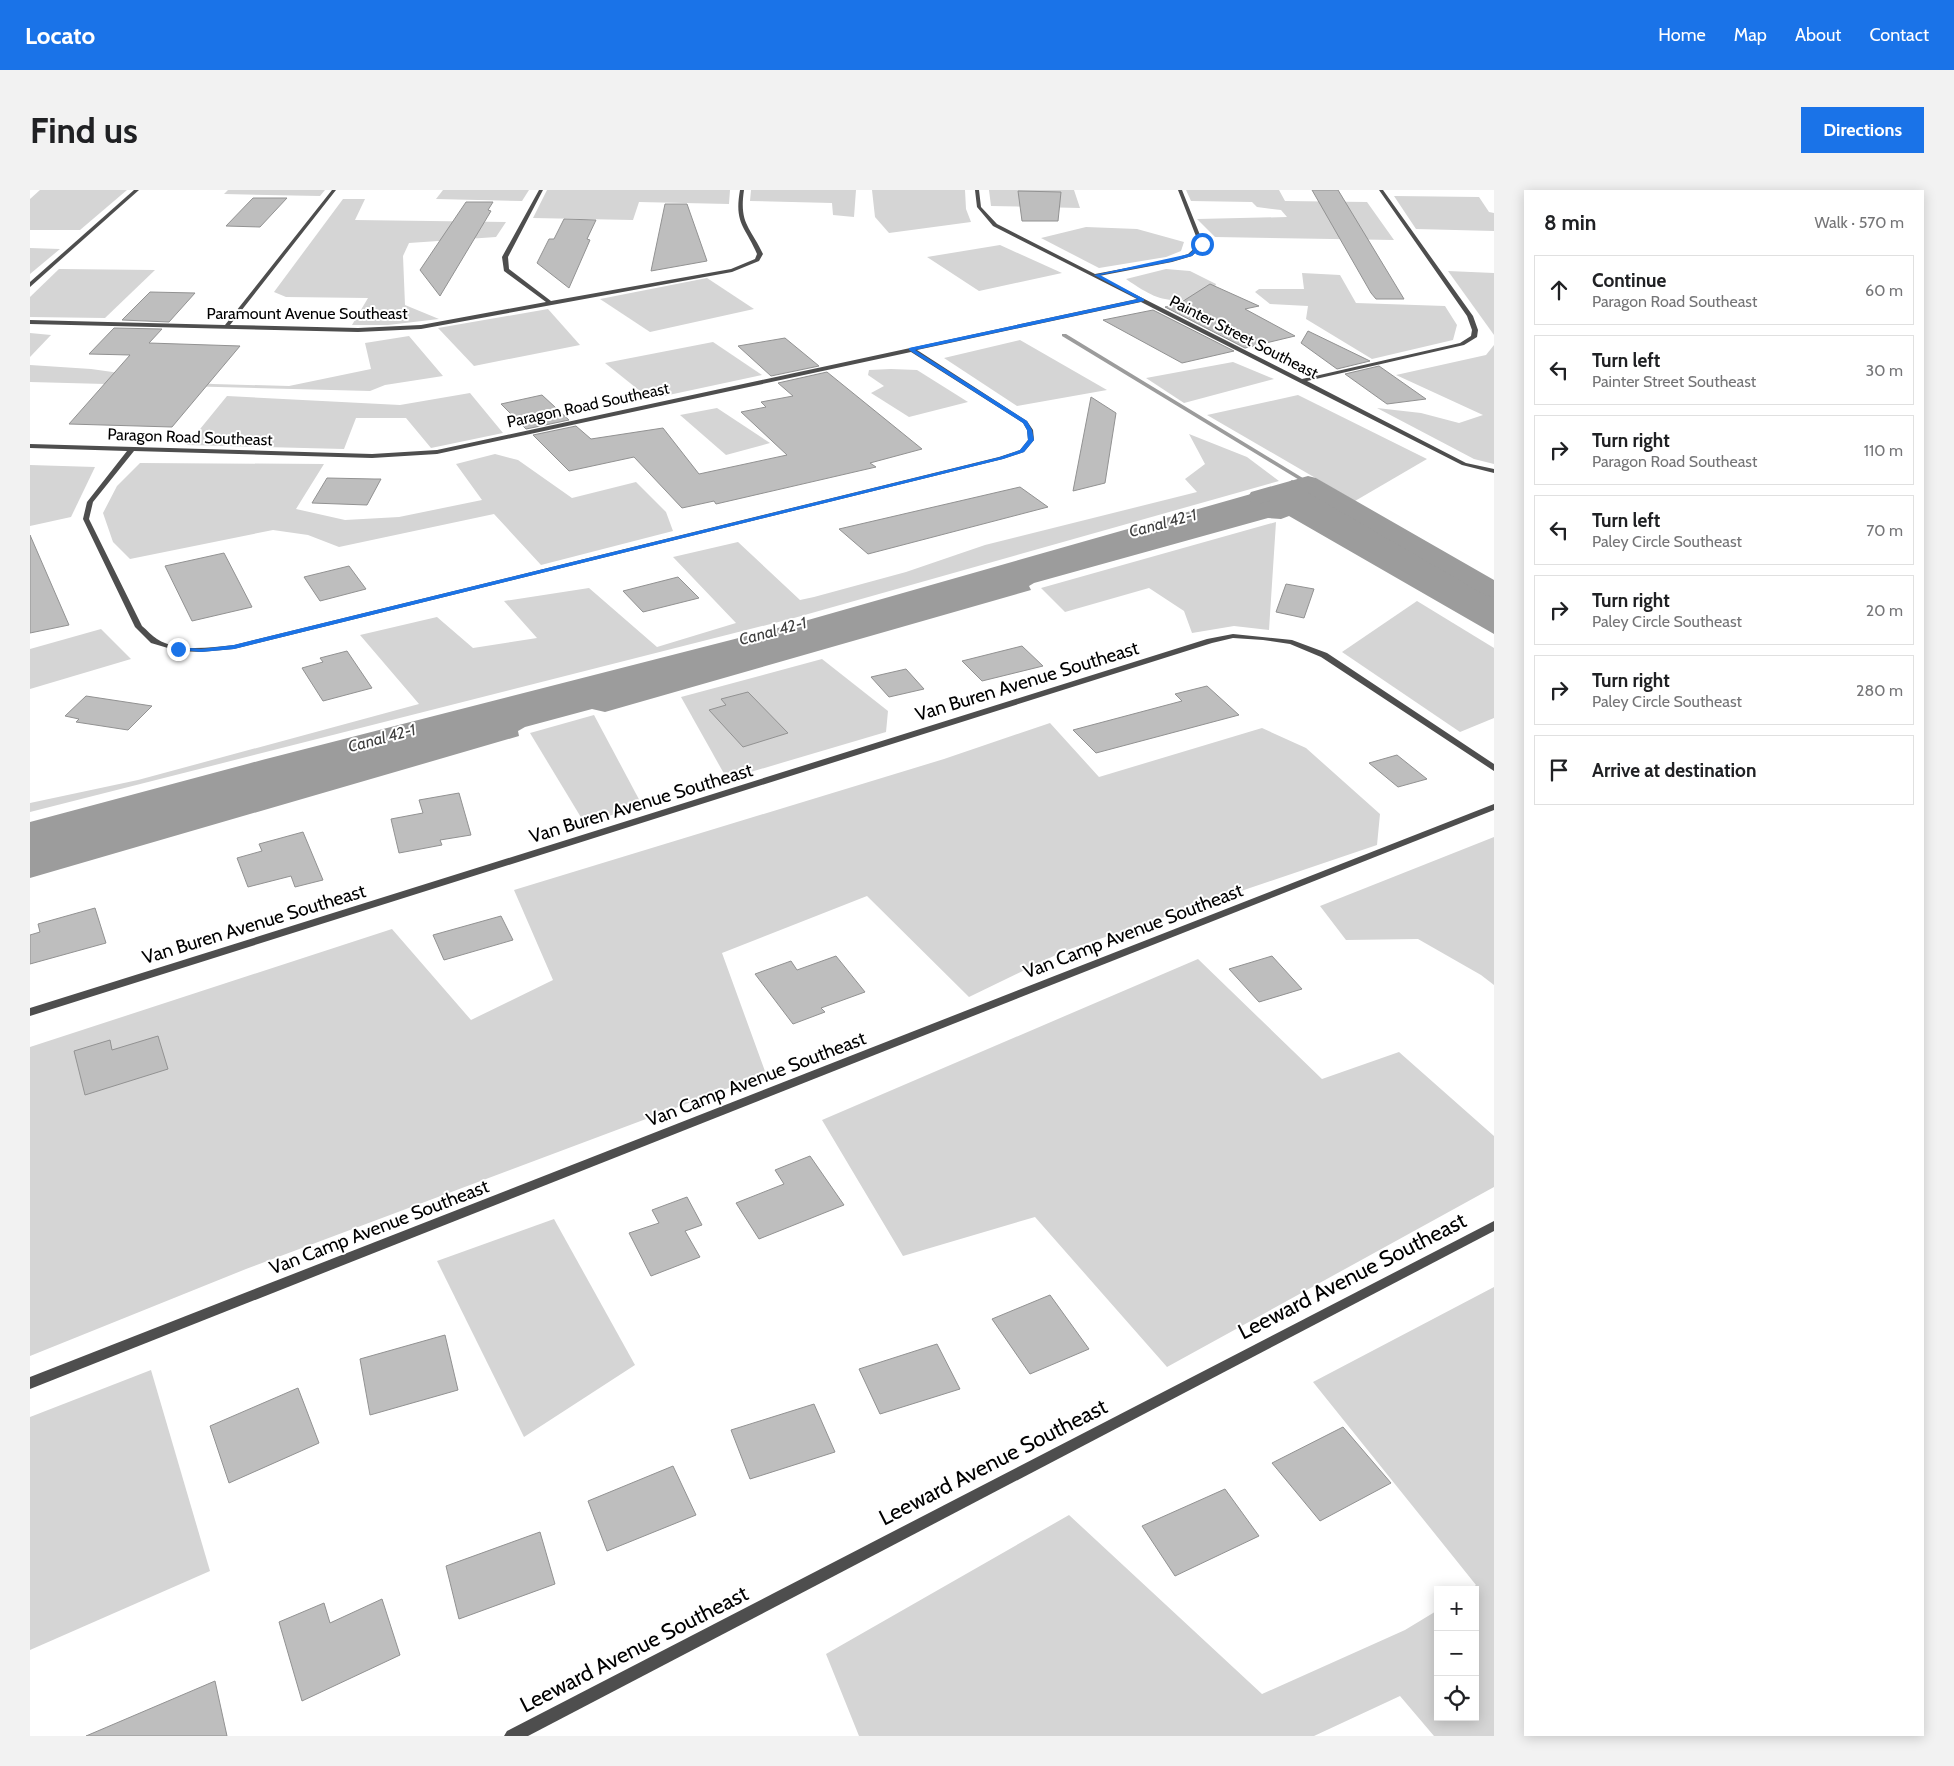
<!DOCTYPE html>
<meta charset="utf-8">
<style>
:root{--surface:#fff;--page:#f2f2f2;--text:#202124;--muted:#757577;--line:#e0e0e0;--accent:#1a73e8}
body{margin:0;font-family:Cabin,sans-serif;background:var(--page);color:var(--text)}
.controls{position:absolute;right:15px;bottom:15px;display:grid;overflow:hidden;border-radius:0px;box-shadow:0 2px 12px #0003}
.controls button{width:45px;height:45px;display:grid;place-items:center;padding:0;border:0;border-bottom:1px solid var(--line);background:var(--surface);color:var(--text);font:25px sans-serif}
.stop{position:absolute;width:15px;height:15px;margin:-11px;border:4px solid #1a73e8;border-radius:50%;background:#fff}
.stop.end{background:#1a73e8;border-color:#fff;box-shadow:0 1px 5px #0008}
.list{margin:0;padding:0;list-style:none}
h2{display:flex;justify-content:space-between;align-items:center;height:65px;margin:0;padding:0 20px;font-size:21px}
h2 small{font-size:16px;font-weight:400;color:var(--muted)}
.list li{display:grid;grid-template-columns:32px 1fr auto;gap:15px;align-items:center;box-sizing:border-box;height:70px;margin:0 10px 10px;padding:0 10px;border:1px solid var(--line);border-radius:0px}
.list b{display:block;font-size:19px;white-space:nowrap}
.list p{margin:0;font-size:16px;white-space:nowrap;color:var(--muted)}
.list em{font-size:16px;font-style:normal;color:var(--muted)}
.icon{flex:none;width:28px;height:28px;fill:none;stroke:currentColor;stroke-width:2;stroke-linecap:round;stroke-linejoin:round}
.map{position:relative;flex:none;width:1464px;height:1546px;overflow:hidden;border-radius:0px}
header{display:flex;align-items:center;gap:30px;box-sizing:border-box;height:70px;padding:0 25px;background:var(--accent);color:#fff}
header strong{font-size:24px}
nav{display:flex;gap:28px;margin-inline-start:auto;font-size:18px}
.intro{display:flex;align-items:center;justify-content:space-between;box-sizing:border-box;height:120px;padding:0 30px}
h1{margin:0;font-size:35px}
.button{padding:12px 22px;border-radius:0px;background:var(--accent);color:#fff;font-size:18px;font-weight:700}
main{display:flex;gap:30px;padding:0 30px}
aside{flex:1;background:var(--surface);border-radius:0px;box-shadow:0 2px 12px #0003}
.map>svg:first-child{display:block}
.green{fill:#d5d5d5}
.water{fill:#9c9c9c}
.lines{fill:none;stroke-linecap:round;stroke-linejoin:round}
.stream{fill:#9c9c9c;fill-rule:evenodd}
.canal{fill:#9c9c9c;fill-rule:evenodd}
.building{fill:#bebebe;stroke:#929292}
.minor{fill:#4e4e4e;fill-rule:evenodd}
.route{fill:#1a73e8}
.labels{text-anchor:middle;dominant-baseline:central;stroke-width:4;stroke-linejoin:round;paint-order:stroke}
.far-street-label{font-size:16px;fill:#000;stroke:#fff}
.far-water-label{font-size:16px;font-style:italic;fill:#3d3d3d;stroke:#fff}
.street-label{font-size:19px;fill:#000;stroke:#fff}
.near-street-label{font-size:22px;fill:#000;stroke:#fff}
</style>
<header>
<strong>Locato</strong>
<nav><a>Home</a><a>Map</a><a>About</a><a>Contact</a></nav>
</header>
<div class="intro"><h1>Find us</h1><a class="button">Directions</a></div>
<main>
<div class="map">
<svg width="1464" height="1546" viewBox="0 0 1464 1546">
<rect width="100%" height="100%" fill="#fff"/>
<g class="green">
<path d="M10 0H97L50 40H0V9Z"/>
<path d="M198 0H295L290 6 194 4Z"/>
<path d="M413 0H499L492 11 406 9Z"/>
<path d="M517 0H700L699 14 609 12 603 30 503 28Z"/>
<path d="M721 0H826L824 27 803 25 802 13 720 11Z"/>
<path d="M842 0H935L936 19 941 32 859 43 845 27Z"/>
<path d="M959 0H1044L1050 18 961 16Z"/>
<path d="M1156 0H1249L1255 11 1337 12 1364 50 1185 47 1167 29 1257 27 1251 20 1227 17 1222 12 1161 11Z"/>
<path d="M1364 6 1449 7 1459 22 1464 23V41L1386 39Z"/>
<path d="M313 9H335L325 30 476 32 466 47 379 53 373 66 375 115 409 129 358 135H322L338 108 256 107 244 102Z"/>
<path d="M1056 37 1107 39 1154 52 1151 61 1136 67 1069 78 1011 48Z"/>
<path d="M970 55 1032 83 949 101 897 67Z"/>
<path d="M0 58 30 59 0 84Z"/>
<path d="M29 79 125 80 75 128 0 127V107Z"/>
<path d="M1136 79 1160 81 1186 94 1181 107C1138 112 1132 114 1096 89Z"/>
<path d="M1418 81 1464 83V145Z"/>
<path d="M1272 83 1310 85 1326 113 1415 116 1427 135 1423 150 1342 169 1276 129 1278 116 1240 114 1225 102 1229 99H1274Z"/>
<path d="M677 88 724 119 620 142 570 109Z"/>
<path d="M518 119 550 155 444 176 408 138Z"/>
<path d="M0 143 21 145 0 167Z"/>
<path d="M379 146 413 186 355 195 340 201 0 192V175L61 179 133 189 183 194 259 196 341 179 335 153Z"/>
<path d="M990 150 1077 200 987 216 914 168Z"/>
<path d="M683 152 732 185 620 209 575 173Z"/>
<path d="M1464 155V274L1444 269 1347 218 1391 223 1429 233 1453 225 1366 185 1456 165Z"/>
<path d="M1203 172 1244 189 1154 213 1116 188Z"/>
<path d="M861 179 887 180 938 212 879 227 841 203 854 196 838 185 839 180Z"/>
<path d="M440 203 473 243 401 258 376 228H326L314 259 157 255 197 206 370 215Z"/>
<path d="M1268 205 1397 269 1325 311 1177 225Z"/>
<path d="M687 218 740 253 696 265 650 225Z"/>
<path d="M1159 244 1217 267 1249 291 764 428 0 622V613L108 590 389 514 330 445 407 427 443 458 507 448 474 411 559 398 627 457 706 433 643 367 708 352 770 410 784 407 876 382 955 355 1167 302 1155 289 1175 274Z"/>
<path d="M465 264 488 270 542 308 606 292 636 322 643 341 511 375 464 324 309 357 278 345 243 340 100 369 83 352 73 323 87 296 110 273 294 274 266 319 315 330 369 327 452 310 426 274Z"/>
<path d="M0 275 65 277 41 327 0 336Z"/>
<path d="M1246 332 1239 440 1204 436 1162 443 1154 421 1119 398 1035 422 1011 398Z"/>
<path d="M1387 411 1464 458V528L1430 542 1312 462Z"/>
<path d="M71 439 101 469 0 499V459Z"/>
<path d="M792 469 858 521 856 542 697 589 651 507Z"/>
<path d="M564 525 612 615 555 634 500 543Z"/>
<path d="M1020 533 1069 587 1232 538 1276 558 1350 624 1347 655 1034 761 939 807 837 706 692 763 736 884 216 1079 0 1166V857L362 739 441 830 523 790 484 700 914 569Z"/>
<path d="M1464 647V795L1451 785 1388 749 1316 750 1290 716Z"/>
<path d="M1168 769 1292 889 1369 862 1464 946V997L1137 1177 1005 1027 873 1066 792 930Z"/>
<path d="M524 1029 605 1175 494 1247 407 1071Z"/>
<path d="M1464 1097V1546H1404L1370 1506 1284 1546H829L796 1464 1039 1325 1232 1504 1375 1440 1408 1420V1527H1445V1400H1439L1446 1395 1283 1192Z"/>
<path d="M121 1180 180 1381 0 1460V1227Z"/>
</g>
<path class="water" d="M1262 290 1464 405V444L1259 326 1251 329 1238 328 1004 393 999 396 1001 400 575 522 562 519 495 537 488 541 489 546 0 688V632L232 570 771 432 1256 294Z"/>
<g class="lines">
<path class="stream" d="M1032 144H1036L1281 293 1276 294 1032 146Z"/>
<path class="canal" d="M1278 286 1286 288 1464 390V407L1455 405 1275 301 1229 314 1221 312 1218 307 1221 302Z"/>
</g>
<g class="building">
<path d="M1282 0H1308L1374 109H1346L1341 103Z"/>
<path d="M988 1 1031 2 1028 31H992Z"/>
<path d="M223 8H257L230 37 196 36Z"/>
<path d="M436 12H463L458 20 461 21 410 106 390 80Z"/>
<path d="M635 14H657L677 71 621 81Z"/>
<path d="M534 29 566 30 557 49 560 50 539 98 507 73 519 49H524Z"/>
<path d="M1180 94 1229 116 1215 119 1265 146 1215 158 1135 117 1147 115Z"/>
<path d="M120 102 165 103 139 132 92 130Z"/>
<path d="M1123 120 1204 161 1152 173 1073 130Z"/>
<path d="M84 138 132 139 119 153 210 156 142 237 39 234 100 165 59 164Z"/>
<path d="M1278 141 1340 171 1307 179 1271 153Z"/>
<path d="M755 148 789 176 741 186 708 156Z"/>
<path d="M1349 176 1396 209 1357 214 1315 184Z"/>
<path d="M797 182 892 259 840 273 846 277 686 314 684 311 652 318 604 267 539 281 503 245 546 236 561 249 633 238 669 284 757 265 711 222 736 217 731 212 763 206 748 193Z"/>
<path d="M512 205 539 230 496 239 471 214Z"/>
<path d="M1061 207 1086 223 1075 293 1043 301Z"/>
<path d="M297 288 344 289H351L337 315 282 313Z"/>
<path d="M990 297 1018 317 838 364 809 339Z"/>
<path d="M0 345 39 435 0 443Z"/>
<path d="M194 363 222 417 162 431 135 376Z"/>
<path d="M319 376 336 399 290 411 274 387Z"/>
<path d="M648 387 669 408 613 422 593 401Z"/>
<path d="M1256 394 1284 399 1274 428 1246 422Z"/>
<path d="M992 456 1013 476 952 491 932 471Z"/>
<path d="M317 461 342 498 293 511 272 478 293 472 290 468Z"/>
<path d="M876 479 894 499 859 507 841 487Z"/>
<path d="M1177 496 1209 525 1066 563 1043 540 1152 511 1145 504Z"/>
<path d="M718 502 758 543 713 557 679 520 696 515 691 509Z"/>
<path d="M56 506 122 516 98 540 46 532 49 529 35 526Z"/>
<path d="M1367 565 1397 589 1368 597 1339 573Z"/>
<path d="M429 603 441 645 410 650 412 655 369 663 361 629 393 623 389 610Z"/>
<path d="M273 642 293 690 265 697 261 686 218 697 207 668 232 661 229 654Z"/>
<path d="M65 718 76 753 0 774V745L10 742 8 734Z"/>
<path d="M471 726 483 750 414 770 403 745Z"/>
<path d="M806 766 835 802 791 818 795 822 763 834 725 784 761 771 767 780Z"/>
<path d="M1242 766 1272 799 1229 812 1199 779Z"/>
<path d="M128 846 138 879 55 905 44 861 80 850 82 860Z"/>
<path d="M780 966 814 1015 729 1049 706 1013 754 994 745 980Z"/>
<path d="M657 1007 672 1035 655 1041 670 1067 621 1086 599 1043 629 1033 622 1020Z"/>
<path d="M1020 1105 1059 1159 1000 1184 962 1129Z"/>
<path d="M415 1145 428 1200 340 1225 330 1169Z"/>
<path d="M907 1154 930 1199 850 1224 829 1179Z"/>
<path d="M268 1198 289 1253 199 1293 180 1236Z"/>
<path d="M784 1214 805 1262 720 1289 701 1240Z"/>
<path d="M1313 1237 1361 1293 1290 1331 1242 1273Z"/>
<path d="M643 1276 666 1325 577 1361 558 1311Z"/>
<path d="M1195 1299 1229 1346 1145 1386 1112 1336Z"/>
<path d="M510 1342 525 1394 429 1429 416 1376Z"/>
<path d="M352 1409 370 1465 272 1511 249 1432 294 1413 300 1433Z"/>
<path d="M185 1491 197 1546H56Z"/>
</g>
<g class="lines">
<g class="minor">
<path d="M104 0H109L0 97V92Z"/>
<path d="M302 0H306L200 135 328 138 391 135 516 112 474 81 472 67 509 0H513L478 67 479 79 521 111 701 79 725 69 727 64C715 36 704 34 710 0H714C709 34 720 36 733 64L729 71 702 82 391 139 328 142 0 134V130L195 135Z"/>
<path d="M945 0H949L951 17 967 34 1065 84 1139 70 1158 64 1169 54 1148 0H1152L1174 55 1162 66 1142 72 1069 86 1272 189 1430 153 1441 146 1442 140 1437 126 1349 0H1353L1443 126 1448 140 1447 147 1434 155 1277 191 1436 273 1464 279V283L1432 275 1111 112 887 160 997 231 1003 240 1004 250 994 262 973 269 204 459 171 462 148 461 121 453 105 437 53 329 57 312 97 261 0 258V254L342 264 407 260 1107 109 963 36 947 17ZM881 162 993 233 997 240 998 250 990 260 969 267 204 455C180 457 149 463 127 449 122 446 117 440 112 436L59 329 63 312 104 261 342 268 407 264Z"/>
<path d="M1203 444 1262 450 1297 463 1464 574V581L1291 467 1260 454 1233 450 1203 448 1182 453 0 826V818L1177 449Z"/>
<path d="M1464 614V620L0 1199V1187Z"/>
<path d="M1464 1031V1041L498 1546H474L477 1541Z"/>
</g>
</g>
<path class="route" d="M1171 53 1174 54 1162 66 1140 72 1070 85 1114 109V111L885 160 997 231 1002 240 1004 250 994 262 973 269 204 459 171 462 145 459 148 457 171 459 204 455 970 267 990 260 998 250 997 240 993 233 879 160V158L1108 109 1064 85 1159 64Z"/>
<g class="labels">
<g class="far-street-label">
<text x="277" y="123">Paramount Avenue Southeast</text>
<text transform="translate(1214 147) rotate(27)">Painter Street Southeast</text>
<text transform="translate(558 215) rotate(-12)">Paragon Road Southeast</text>
<text transform="translate(160 247) rotate(2)">Paragon Road Southeast</text>
</g>
<g class="far-water-label">
<text transform="translate(1133 333) rotate(-15)">Canal 42-1</text>
<text transform="translate(743 441) rotate(-15)">Canal 42-1</text>
<text transform="translate(352 548) rotate(-15)">Canal 42-1</text>
</g>
<g class="street-label">
<text transform="translate(997 491) rotate(-17)">Van Buren Avenue Southeast</text>
<text transform="translate(611 613) rotate(-17)">Van Buren Avenue Southeast</text>
<text transform="translate(224 734) rotate(-17)">Van Buren Avenue Southeast</text>
<text transform="translate(1103 741) rotate(-21)">Van Camp Avenue Southeast</text>
<text transform="translate(726 889) rotate(-21)">Van Camp Avenue Southeast</text>
<text transform="translate(349 1037) rotate(-21)">Van Camp Avenue Southeast</text>
</g>
<g class="near-street-label">
<text transform="translate(1322 1086) rotate(-27)">Leeward Avenue Southeast</text>
<text transform="translate(963 1272) rotate(-27)">Leeward Avenue Southeast</text>
<text transform="translate(604 1459) rotate(-27)">Leeward Avenue Southeast</text>
</g>
</g>
</svg>
<div class="controls">
<button>+</button>
<button>−</button>
<button><svg class="icon" aria-label="locate" viewBox="0 0 24 24"><circle cx="12" cy="12" r="6"/><path d="M12 2v4M12 18v4M2 12h4M18 12h4"/></svg></button>
</div>
<div class="stop" style="left:1172px;top:54px"></div>
<div class="stop end" style="left:148px;top:459px"></div>
</div>
<aside>
<h2>8 min<small>Walk · 570 m</small></h2>
<ul class="list">
<li><svg class="icon" aria-label="ahead" viewBox="0 0 24 24"><path d="M12 20V5M6 11l6-6 6 6"/></svg><div><b>Continue</b><p>Paragon Road Southeast</p></div><em>60 m</em></li>
<li><svg class="icon" aria-label="left" viewBox="0 0 24 24"><path d="M17 20v-9H6M10 6l-5 5 5 5"/></svg><div><b>Turn left</b><p>Painter Street Southeast</p></div><em>30 m</em></li>
<li><svg class="icon" aria-label="right" viewBox="0 0 24 24"><path d="M7 20v-9h11M14 6l5 5-5 5"/></svg><div><b>Turn right</b><p>Paragon Road Southeast</p></div><em>110 m</em></li>
<li><svg class="icon" aria-label="left" viewBox="0 0 24 24"><path d="M17 20v-9H6M10 6l-5 5 5 5"/></svg><div><b>Turn left</b><p>Paley Circle Southeast</p></div><em>70 m</em></li>
<li><svg class="icon" aria-label="right" viewBox="0 0 24 24"><path d="M7 20v-9h11M14 6l5 5-5 5"/></svg><div><b>Turn right</b><p>Paley Circle Southeast</p></div><em>20 m</em></li>
<li><svg class="icon" aria-label="right" viewBox="0 0 24 24"><path d="M7 20v-9h11M14 6l5 5-5 5"/></svg><div><b>Turn right</b><p>Paley Circle Southeast</p></div><em>280 m</em></li>
<li><svg class="icon" aria-label="arrive" viewBox="0 0 24 24"><path d="M6 21V4h12l-3 4 3 4H6"/></svg><div><b>Arrive at destination</b></div></li>
</ul>
</aside>
</main>
